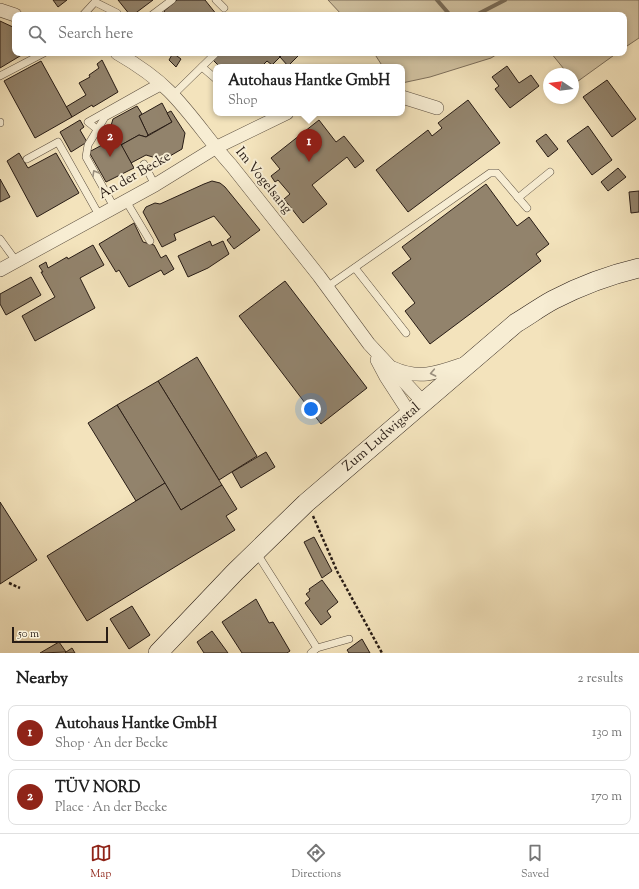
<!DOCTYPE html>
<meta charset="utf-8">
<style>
:root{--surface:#fff;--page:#f6f6f6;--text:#222;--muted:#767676;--line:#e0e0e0;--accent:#8f2418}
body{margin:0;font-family:"Sorts Mill Goudy",serif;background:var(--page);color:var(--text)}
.compass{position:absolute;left:543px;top:68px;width:36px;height:36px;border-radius:50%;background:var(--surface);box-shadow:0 2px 6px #0003;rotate:283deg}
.scale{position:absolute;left:12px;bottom:10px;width:96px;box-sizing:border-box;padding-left:4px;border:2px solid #281c15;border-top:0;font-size:11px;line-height:14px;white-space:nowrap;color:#281c15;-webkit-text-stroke:3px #f7edd3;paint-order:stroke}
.you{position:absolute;left:311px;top:409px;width:14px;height:14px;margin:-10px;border:3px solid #fff;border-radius:50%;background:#1a73e8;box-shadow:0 0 0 6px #1a73e833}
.badge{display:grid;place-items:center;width:26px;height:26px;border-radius:50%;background:var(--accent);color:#fff;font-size:13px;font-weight:700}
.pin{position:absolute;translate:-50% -33px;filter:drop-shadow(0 1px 2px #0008)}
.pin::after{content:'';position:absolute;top:21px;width:14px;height:12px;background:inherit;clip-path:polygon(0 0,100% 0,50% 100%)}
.popup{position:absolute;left:213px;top:64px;width:192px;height:52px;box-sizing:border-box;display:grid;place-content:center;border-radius:8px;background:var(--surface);filter:drop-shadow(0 1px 3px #0005);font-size:13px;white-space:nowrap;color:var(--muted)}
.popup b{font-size:15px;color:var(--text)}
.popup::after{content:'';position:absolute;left:50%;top:100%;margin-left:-8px;border:8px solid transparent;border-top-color:var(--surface)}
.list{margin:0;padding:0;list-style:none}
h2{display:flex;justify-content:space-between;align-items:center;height:52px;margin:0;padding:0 16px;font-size:17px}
h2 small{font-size:13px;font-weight:400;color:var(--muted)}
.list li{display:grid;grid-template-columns:26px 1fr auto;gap:12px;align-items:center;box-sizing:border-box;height:56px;margin:0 8px 8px;padding:0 8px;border:1px solid var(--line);border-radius:8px}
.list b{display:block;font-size:15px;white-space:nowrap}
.list p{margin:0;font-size:13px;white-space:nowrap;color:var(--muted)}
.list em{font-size:13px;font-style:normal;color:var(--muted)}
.icon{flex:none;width:22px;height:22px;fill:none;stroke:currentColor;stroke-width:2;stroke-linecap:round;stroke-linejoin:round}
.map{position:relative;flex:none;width:639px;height:653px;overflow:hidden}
.search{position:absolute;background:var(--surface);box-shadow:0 2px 6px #0003;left:12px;right:12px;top:12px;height:44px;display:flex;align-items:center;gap:10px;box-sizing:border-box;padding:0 14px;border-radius:8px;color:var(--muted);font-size:15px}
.sheet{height:180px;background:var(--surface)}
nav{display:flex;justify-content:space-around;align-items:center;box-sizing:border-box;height:56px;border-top:1px solid var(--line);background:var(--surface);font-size:11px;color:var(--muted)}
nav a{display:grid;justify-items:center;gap:2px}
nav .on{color:var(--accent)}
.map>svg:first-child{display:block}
.green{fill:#d0c1a0;stroke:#7c6e5a}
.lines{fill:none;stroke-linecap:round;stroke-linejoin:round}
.stream{stroke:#786b57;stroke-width:4}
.building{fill:#92836c;stroke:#281c15}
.lane-casing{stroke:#5b4e3f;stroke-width:8}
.street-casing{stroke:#5b4e3f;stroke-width:14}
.secondary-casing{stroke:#281c15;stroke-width:20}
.path{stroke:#281c15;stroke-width:2.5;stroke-dasharray:3 2;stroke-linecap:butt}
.lane{stroke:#f7edd3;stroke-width:7}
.street{stroke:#f7edd3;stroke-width:13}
.secondary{stroke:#f7edd3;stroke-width:19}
.oneway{stroke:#9a8f7e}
.labels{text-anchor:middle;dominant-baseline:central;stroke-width:4;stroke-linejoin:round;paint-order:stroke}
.street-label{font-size:14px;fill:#281c15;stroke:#f7edd3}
</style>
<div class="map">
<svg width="639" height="653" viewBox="0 0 639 653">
<rect width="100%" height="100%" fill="#f3e3bc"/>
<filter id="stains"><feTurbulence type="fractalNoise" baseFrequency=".005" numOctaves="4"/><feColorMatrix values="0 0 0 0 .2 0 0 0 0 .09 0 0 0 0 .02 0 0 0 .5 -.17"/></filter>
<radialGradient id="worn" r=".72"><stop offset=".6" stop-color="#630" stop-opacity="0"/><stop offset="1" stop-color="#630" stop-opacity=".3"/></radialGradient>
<g class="green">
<path d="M328 0H639V38L624 48V15H342Z"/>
<path d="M374 53H499L491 58 430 77 402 83V67H383Z"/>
<path d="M551 53H617L574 84 573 82V74H568Z"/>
</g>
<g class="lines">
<g class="stream">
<path d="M437 0 450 15"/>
<path d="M476 15 505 0"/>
</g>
</g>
<g class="building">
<path d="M53 0H67L58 7Z"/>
<path d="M118 0H153L133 15H130Z"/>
<path d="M177 0H205L217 15H167L164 11Z"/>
<path d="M0 21 15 28V53H25L0 68Z"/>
<path d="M173 53 181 59 176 67 169 60Z"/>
<path d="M220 53H276L280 57 272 65 267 61 261 67H220L213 60Z"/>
<path d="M284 53H301L288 66 280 57Z"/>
<path d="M102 60 118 92 93 107 92 105 72 117 66 107 86 95 79 83 90 77 89 75 99 68 97 64Z"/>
<path d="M41 61 72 117 35 138 4 81Z"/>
<path d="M507 66 519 83 531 75 539 86 510 108 495 89 499 86 492 77Z"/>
<path d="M607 80 636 119 612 137 583 97Z"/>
<path d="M468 100 500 143 408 212 376 170 428 130 432 136 442 128 438 123Z"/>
<path d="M162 103 172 122 148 135 139 116Z"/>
<path d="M137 106 142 114 139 116 148 135 146 137 139 135 121 145 117 137 115 138 110 129 113 119Z"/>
<path d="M171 111 185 133 182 149 163 160 146 155 131 163 121 145 139 135 146 137 172 122 167 113Z"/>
<path d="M80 120 84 127 80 130 87 142 71 152 60 132Z"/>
<path d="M319 120 336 142 344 136 364 161 355 168 347 157 312 185 327 204 303 223 284 199 290 194 278 180 275 182 271 176 280 169 271 158Z"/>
<path d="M588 126 612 160 592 175 567 141Z"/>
<path d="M546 134 558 149 548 157 536 141Z"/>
<path d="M117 137 134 168 106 182 89 152Z"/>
<path d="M19 153 28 168 56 153 79 193 37 217 7 161Z"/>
<path d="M618 168 626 177 608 191 601 182Z"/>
<path d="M0 179 10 197 0 202Z"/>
<path d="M212 181 220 183 225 187 260 230 234 249 227 240 231 237 214 216 174 234 176 240 162 247 143 212 146 207 155 203 160 204 204 184Z"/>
<path d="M486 184 517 226 529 217 549 244 536 254 541 261 430 344 405 311 415 303 392 273 411 259 402 247Z"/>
<path d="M639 191V212L631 213 629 192Z"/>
<path d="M134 223 143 242 154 245 161 258 166 255 174 269 164 275 161 270 129 287 119 270 116 272 99 244Z"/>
<path d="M210 241 212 246 223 241 229 254 208 268 188 277 178 256Z"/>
<path d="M93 245 104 265 80 278 95 308 35 341 22 316 55 297 41 272H43L39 266 46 262 48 268 67 257 68 259Z"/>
<path d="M31 277 41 295 6 315 0 304V294Z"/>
<path d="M285 281 367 388 321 424 239 316Z"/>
<path d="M197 357 257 456 219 480 158 381Z"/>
<path d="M158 381 222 485 181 510 117 405Z"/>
<path d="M117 405 165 483 136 501 88 423Z"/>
<path d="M266 452 275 467 241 488 232 472Z"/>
<path d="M165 483 181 510 222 485 237 509 226 516 235 530 87 621 47 556Z"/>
<path d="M0 502 37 560 0 584Z"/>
<path d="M314 537 332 571 322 578 304 542Z"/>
<path d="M322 580 338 602 327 611 331 617 321 625 305 603 310 599 306 594 310 591 309 589Z"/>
<path d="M256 599 269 623 273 622 290 651 287 653H242L222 622Z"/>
<path d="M132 606 150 635 129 649 110 619Z"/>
<path d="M212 631 228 653H204L197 642Z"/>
<path d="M362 639 370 653H349L347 650Z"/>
<path d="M59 642 66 652 40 653Z"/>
<path d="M72 648 75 653H65L66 652Z"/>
</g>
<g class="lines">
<defs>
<g id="lane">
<path d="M216 0 224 8"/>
<path d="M83 15 95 2 117 13"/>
<path d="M152 15 172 0"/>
<path d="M202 67 216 79"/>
<path d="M0 76 44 53"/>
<path d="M173 95 216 53"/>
<path d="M0 122V123"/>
<path d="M98 130 88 122 159 82"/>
<path d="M27 159 58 142 99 215"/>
<path d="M144 164 155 185"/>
<path d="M518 198 550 172"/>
<path d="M126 201 150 241"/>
<path d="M114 207 86 157 88 145 105 117 163 86"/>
<path d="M0 239 16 261"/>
<path d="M355 268 406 333"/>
<path d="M327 287 490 173H497L527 208"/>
<path d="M256 552 317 648 311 653"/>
<path d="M317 648 349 639"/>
</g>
<g id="street">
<path d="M0 10 15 15"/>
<path d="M117 53C136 64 154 76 169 91 192 114 209 141 231 165L319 276 369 344 423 402"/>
<path d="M402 97 437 108"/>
<path d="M0 270 155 185 215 148 287 113"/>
<path d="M377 360 386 377 410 414"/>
<path d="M393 368C419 380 437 373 463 364"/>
</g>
<g id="secondary">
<path id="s1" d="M158 653 235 572 306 503 516 323C528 316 540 307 553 300 580 286 609 275 639 268"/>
</g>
</defs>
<use href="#lane" class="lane-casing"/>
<use href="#street" class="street-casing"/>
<use href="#secondary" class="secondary-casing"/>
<g class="path">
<path d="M313 516 337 571 382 653"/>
<path d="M9 583 20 588"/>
</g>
<use href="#lane" class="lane"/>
<use href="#street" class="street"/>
<use href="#secondary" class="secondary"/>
</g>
<defs><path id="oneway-chevron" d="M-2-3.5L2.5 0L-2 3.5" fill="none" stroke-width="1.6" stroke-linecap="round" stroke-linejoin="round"/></defs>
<g class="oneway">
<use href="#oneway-chevron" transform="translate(95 173) rotate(-120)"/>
<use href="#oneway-chevron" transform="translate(433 373) rotate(169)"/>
</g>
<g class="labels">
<g class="street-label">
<text transform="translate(135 176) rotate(-30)">An der Becke</text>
<text transform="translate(263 181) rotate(51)">Im Vogelsang</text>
<text stroke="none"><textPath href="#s1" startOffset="311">Zum Ludwigstal</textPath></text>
</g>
</g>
<rect width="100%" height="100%" filter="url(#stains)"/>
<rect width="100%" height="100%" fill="url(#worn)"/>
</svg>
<svg class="compass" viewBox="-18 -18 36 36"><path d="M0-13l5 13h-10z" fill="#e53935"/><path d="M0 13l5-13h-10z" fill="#767676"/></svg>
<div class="scale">50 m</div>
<div class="you"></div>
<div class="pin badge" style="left:309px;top:162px">1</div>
<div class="popup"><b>Autohaus Hantke GmbH</b>Shop</div>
<div class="pin badge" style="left:110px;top:157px">2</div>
<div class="search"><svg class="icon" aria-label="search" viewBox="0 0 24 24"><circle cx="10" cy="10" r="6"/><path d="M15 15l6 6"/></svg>Search here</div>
</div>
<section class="sheet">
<h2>Nearby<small>2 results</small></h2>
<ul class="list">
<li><span class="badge">1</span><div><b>Autohaus Hantke GmbH</b><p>Shop · An der Becke</p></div><em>130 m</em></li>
<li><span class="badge">2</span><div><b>TÜV NORD</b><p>Place · An der Becke</p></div><em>170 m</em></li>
</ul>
</section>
<nav>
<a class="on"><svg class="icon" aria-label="map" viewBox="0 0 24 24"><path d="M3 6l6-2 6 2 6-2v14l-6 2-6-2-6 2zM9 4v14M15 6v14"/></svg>Map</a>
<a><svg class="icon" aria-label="directions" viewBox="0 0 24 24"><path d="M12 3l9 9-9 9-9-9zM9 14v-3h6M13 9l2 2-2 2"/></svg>Directions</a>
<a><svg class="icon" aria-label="saved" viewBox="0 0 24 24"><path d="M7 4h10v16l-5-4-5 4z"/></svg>Saved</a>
</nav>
